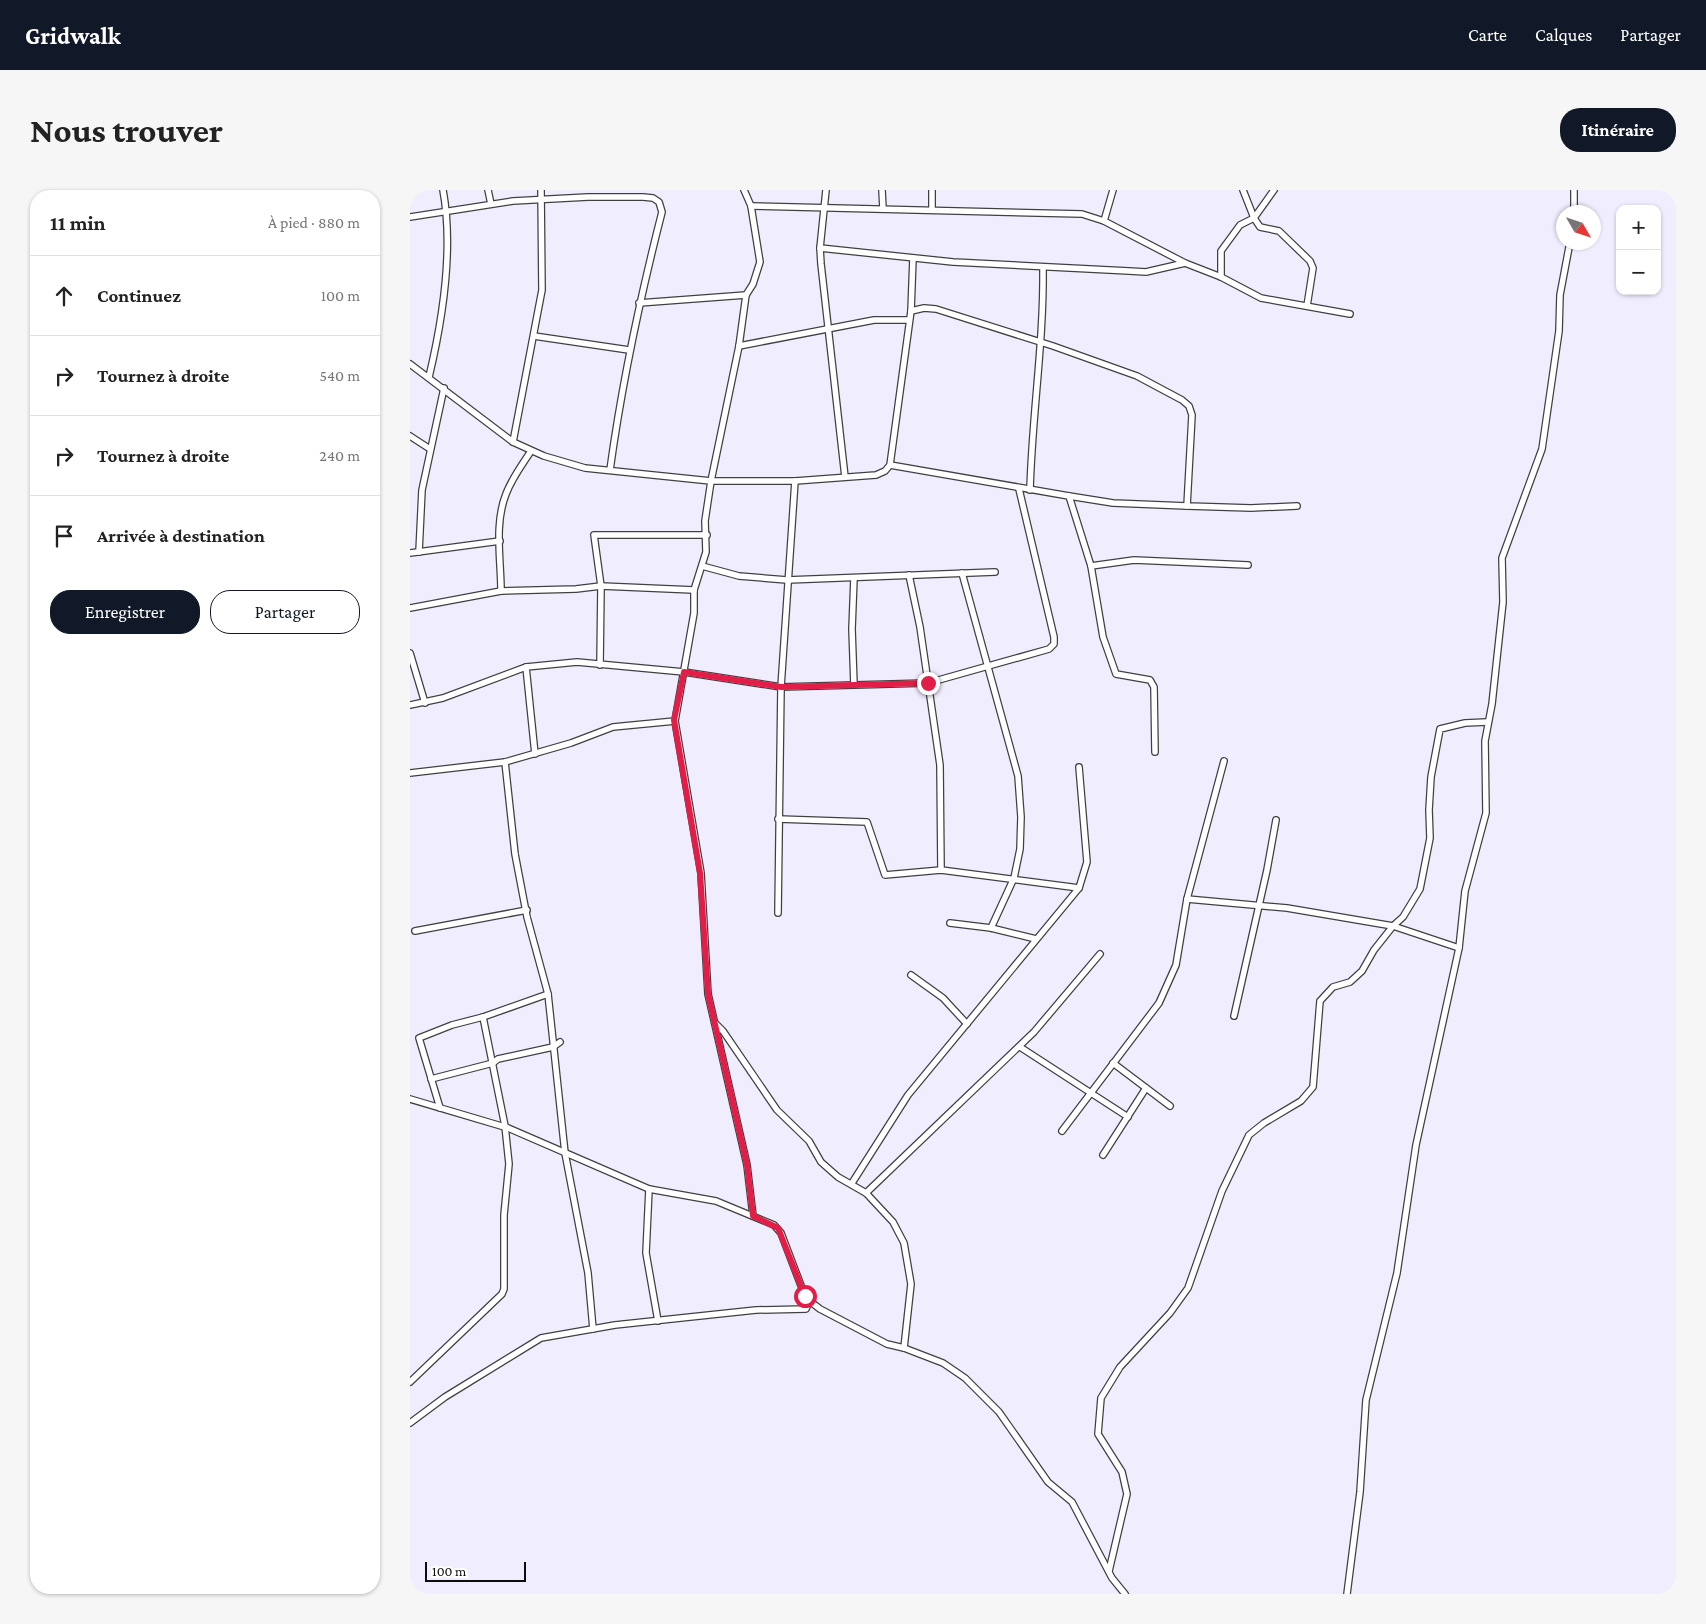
<!DOCTYPE html>
<html lang="fr">
<meta charset="utf-8">
<style>
:root{--surface:#fff;--page:#f6f6f6;--text:#222;--muted:#767676;--line:#e0e0e0;--accent:#111827}
body{margin:0;font-family:"Crimson Pro",serif;background:var(--page);color:var(--text)}
.controls{position:absolute;right:15px;top:15px;display:grid;overflow:hidden;border-radius:10px;box-shadow:0 1px 4px #0004}
.controls button{width:45px;height:45px;display:grid;place-items:center;padding:0;border:0;border-bottom:1px solid var(--line);background:var(--surface);color:var(--text);font:25px sans-serif}
.compass{position:absolute;left:1146px;top:15px;width:45px;height:45px;border-radius:50%;background:var(--surface);box-shadow:0 1px 4px #0004;rotate:129deg}
.scale{position:absolute;left:15px;bottom:12px;width:101px;box-sizing:border-box;padding-left:5px;border:2px solid #0d0d0d;border-top:0;font-size:14px;line-height:18px;white-space:nowrap;color:#0d0d0d;-webkit-text-stroke:4px #fff;paint-order:stroke}
.stop{position:absolute;width:15px;height:15px;margin:-11px;border:4px solid #e11d48;border-radius:50%;background:#fff}
.stop.end{background:#e11d48;border-color:#fff;box-shadow:0 1px 5px #0008}
.list{margin:0;padding:0;list-style:none}
h2{display:flex;justify-content:space-between;align-items:center;height:65px;margin:0;padding:0 20px;font-size:21px}
h2 small{font-size:16px;font-weight:400;color:var(--muted)}
.list li{display:grid;grid-template-columns:32px 1fr auto;gap:15px;align-items:center;box-sizing:border-box;height:80px;padding:0 20px;border-top:1px solid var(--line)}
.list b{display:block;font-size:19px;white-space:nowrap}
.list em{font-size:16px;font-style:normal;color:var(--muted)}
.actions{display:flex;gap:10px;padding:15px 20px}
.actions a{flex:1;padding:11px 0;border:1px solid var(--accent);border-radius:20px;text-align:center;font-size:18px;color:var(--accent)}
.actions .main{background:var(--accent);color:#fff}
.icon{flex:none;width:28px;height:28px;fill:none;stroke:currentColor;stroke-width:2;stroke-linecap:round;stroke-linejoin:round}
.map{position:relative;flex:none;width:1266px;height:1404px;overflow:hidden;border-radius:20px}
header{display:flex;align-items:center;gap:30px;box-sizing:border-box;height:70px;padding:0 25px;background:var(--accent);color:#fff}
header strong{font-size:24px}
nav{display:flex;gap:28px;margin-inline-start:auto;font-size:18px}
.intro{display:flex;align-items:center;justify-content:space-between;box-sizing:border-box;height:120px;padding:0 30px}
h1{margin:0;font-size:35px}
.button{padding:12px 22px;border-radius:20px;background:var(--accent);color:#fff;font-size:18px;font-weight:700}
main{display:flex;gap:30px;padding:0 30px}
aside{flex:1;background:var(--surface);border-radius:20px;box-shadow:0 1px 4px #0004}
.map>svg:first-child{display:block}
.lines{fill:none;stroke-linecap:round;stroke-linejoin:round}
.minor-casing{stroke:#404040;stroke-width:8}
.minor{stroke:#fff;stroke-width:5.5}
.route{stroke:#e11d48;stroke-width:6}
</style>
<header>
<strong>Gridwalk</strong>
<nav><a>Carte</a><a>Calques</a><a>Partager</a></nav>
</header>
<div class="intro"><h1>Nous trouver</h1><a class="button">Itinéraire</a></div>
<main>
<aside>
<h2>11 min<small>À pied · 880 m</small></h2>
<ul class="list">
<li><svg class="icon" aria-label="ahead" viewBox="0 0 24 24"><path d="M12 20V5M6 11l6-6 6 6"/></svg><div><b>Continuez</b></div><em>100 m</em></li>
<li><svg class="icon" aria-label="right" viewBox="0 0 24 24"><path d="M7 20v-9h11M14 6l5 5-5 5"/></svg><div><b>Tournez à droite</b></div><em>540 m</em></li>
<li><svg class="icon" aria-label="right" viewBox="0 0 24 24"><path d="M7 20v-9h11M14 6l5 5-5 5"/></svg><div><b>Tournez à droite</b></div><em>240 m</em></li>
<li><svg class="icon" aria-label="arrive" viewBox="0 0 24 24"><path d="M6 21V4h12l-3 4 3 4H6"/></svg><div><b>Arrivée à destination</b></div></li>
</ul>
<div class="actions"><a class="main">Enregistrer</a><a>Partager</a></div>
</aside>
<div class="map">
<svg width="1266" height="1404" viewBox="0 0 1266 1404">
<rect width="100%" height="100%" fill="#f0eefe"/>
<g class="lines">
<defs>
<g id="minor">
<path d="M78 0 81 14"/>
<path d="M334 0 341 16 350 72 343 94 336 105 329 156 301 291 295 331 296 362 284 400V423L265 531 291 683 298 804 337 975 343 1026"/>
<path d="M416 0 410 58 411 74 435 287"/>
<path d="M472 0 473 19"/>
<path d="M522 0V20"/>
<path d="M833 0 844 28 850 37 869 41 900 71 903 78 897 116"/>
<path d="M341 16 672 24 694 31 775 73"/>
<path d="M1164 22V0"/>
<path d="M0 27 103 11 178 7H233L243 8 249 12 252 22C230 108 212 193 200 280"/>
<path d="M694 31 703 0"/>
<path d="M410 58 543 72 719 81 736 82 775 73 811 87 851 108 940 124"/>
<path d="M811 87V61L830 35 844 28 864 0"/>
<path d="M229 113 336 105"/>
<path d="M501 121 514 118 526 119 643 156 727 186 772 210 779 216 782 225 777 316 841 318 887 316"/>
<path d="M124 146 219 160"/>
<path d="M329 156 464 130H499"/>
<path d="M0 174 103 252 134 266 175 278 301 291H385L466 285 475 281 480 275 501 121 503 68"/>
<path d="M19 187C33 128 44 60 33 0"/>
<path d="M0 246 20 259"/>
<path d="M103 252 132 100 131 0"/>
<path d="M121 261C112 275 102 288 96 304 84 334 91 370 91 401L166 399 191 396 284 400"/>
<path d="M480 275 659 306 681 376 724 370 838 375"/>
<path d="M620 300C622 225 634 152 633 77"/>
<path d="M659 306 703 313 777 316"/>
<path d="M9 362 12 300 34 198"/>
<path d="M0 363 90 351"/>
<path d="M292 376 329 386 377 390 585 382"/>
<path d="M681 376 693 447 706 484 740 490 744 497 745 562"/>
<path d="M552 383 608 586 611 627 610 659 604 688 581 738"/>
<path d="M499 385 510 437 530 575 531 680"/>
<path d="M444 388 442 439 444 495"/>
<path d="M0 418 91 401"/>
<path d="M0 463 15 513"/>
<path d="M190 475 191 396 184 345H297"/>
<path d="M116 477 125 564"/>
<path d="M0 515 33 508 116 477 167 472 274 482 371 497 518 493 639 459 644 454V447L609 299"/>
<path d="M95 572 105 664 117 727 138 804 155 963 178 1083 183 1139"/>
<path d="M0 583 95 572 161 553 203 537 265 531"/>
<path d="M368 629 457 632 475 685 531 680 669 698"/>
<path d="M777 709 877 718 983 736 1049 758"/>
<path d="M368 723 371 497 385 291"/>
<path d="M540 733 581 738 626 749"/>
<path d="M5 741 117 720"/>
<path d="M501 785 533 808 557 834"/>
<path d="M824 826 857 680 866 630"/>
<path d="M305 833 313 841 367 920 399 951 411 972 428 987 456 1003 483 1032 494 1053 501 1094 494 1158"/>
<path d="M610 857 718 927"/>
<path d="M703 873 760 916"/>
<path d="M21 889 83 873 88 869 143 857 150 852"/>
<path d="M0 909 98 938 239 999 306 1011 364 1035 371 1043 398 1114 396 1119 346 1120 205 1135 131 1148 35 1207 0 1233"/>
<path d="M30 918 9 848 42 835 73 827 138 804"/>
<path d="M652 941 749 813 766 775 777 709 814 571"/>
<path d="M693 965 736 898"/>
<path d="M442 993 498 905 669 698 677 672 669 577"/>
<path d="M239 999 236 1063 248 1131"/>
<path d="M456 1003 624 842 690 764"/>
<path d="M397 1109 410 1119 477 1154 494 1158 533 1173 555 1188 589 1222 638 1292 662 1312 702 1388 715 1404"/>
<path d="M0 1192 92 1104 94 1099V1025L99 974 95 936 73 827"/>
<path d="M699 1381 717 1304 712 1282 688 1244 691 1208 710 1177 760 1123 778 1098 812 1001 839 945 854 933 891 911 903 897 910 811 923 797 940 792 952 781 964 760 983 736 993 727 1010 699 1020 648 1019 620 1021 587 1030 539 1055 533 1077 532"/>
<path d="M937 1404 950 1302 956 1210 987 1083 1006 955 1049 758 1055 701 1076 623 1075 551 1082 514 1093 412 1092 368 1132 259 1149 141 1150 105 1160 52"/>
</g>
</defs>
<use href="#minor" class="minor-casing"/>
<use href="#minor" class="minor"/>
</g>
<g class="lines">
<path class="route" d="M395 1106 368 1038 343 1026 337 975 298 804 290 683 264 530 274 482 371 497 518 493"/>
</g>
</svg>
<div class="controls">
<button>+</button>
<button>−</button>
</div>
<svg class="compass" viewBox="-18 -18 36 36"><path d="M0-13l5 13h-10z" fill="#e53935"/><path d="M0 13l5-13h-10z" fill="#767676"/></svg>
<div class="scale">100 m</div>
<div class="stop" style="left:395px;top:1106px"></div>
<div class="stop end" style="left:518px;top:493px"></div>
</div>
</main>
